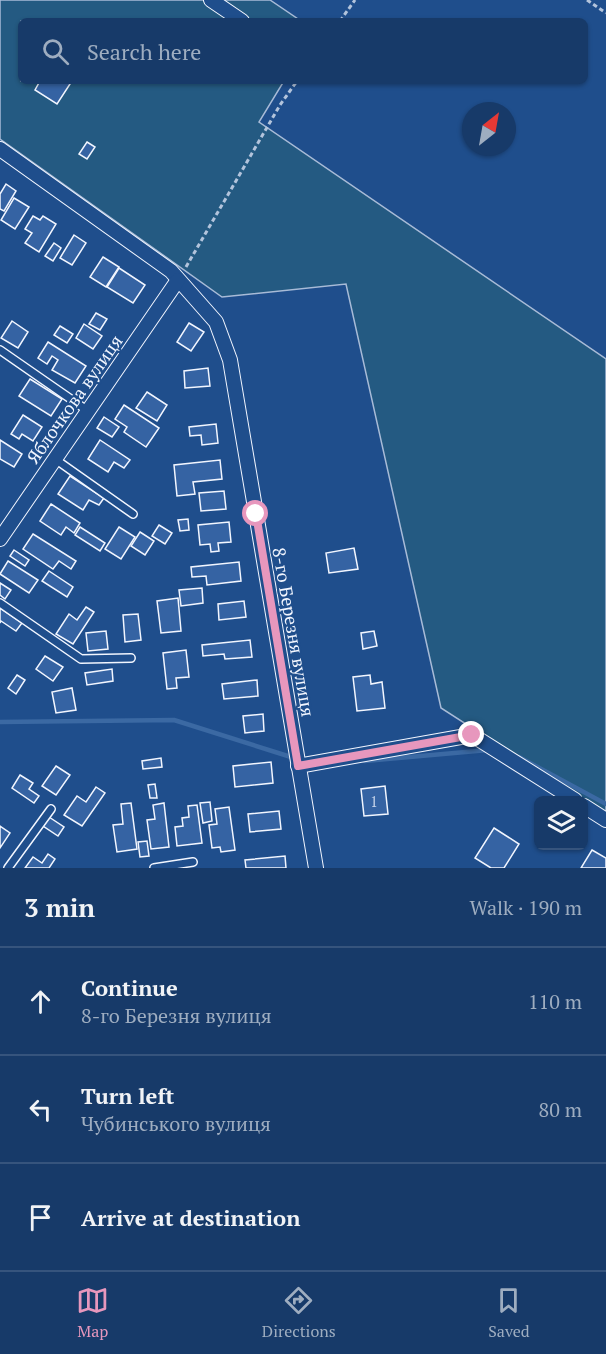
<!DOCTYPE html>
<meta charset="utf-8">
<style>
:root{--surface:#173a69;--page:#244571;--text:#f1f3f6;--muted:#9eadc0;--line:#36547d;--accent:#e797bd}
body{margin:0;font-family:"PT Serif",serif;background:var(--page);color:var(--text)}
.controls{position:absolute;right:18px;bottom:18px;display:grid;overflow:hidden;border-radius:9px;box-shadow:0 2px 4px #0004}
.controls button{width:54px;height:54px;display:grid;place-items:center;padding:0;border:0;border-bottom:2px solid var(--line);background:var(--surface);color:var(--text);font:30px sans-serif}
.compass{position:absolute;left:462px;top:102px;width:54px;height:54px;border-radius:50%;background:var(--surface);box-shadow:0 2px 4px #0004;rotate:31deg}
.stop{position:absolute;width:18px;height:18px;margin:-14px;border:4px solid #e797bd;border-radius:50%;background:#fff}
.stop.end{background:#e797bd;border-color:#fff;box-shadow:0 2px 6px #0008}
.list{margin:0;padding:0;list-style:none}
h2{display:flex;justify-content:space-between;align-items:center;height:78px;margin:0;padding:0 24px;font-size:26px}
h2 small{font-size:20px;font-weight:400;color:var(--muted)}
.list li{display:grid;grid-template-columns:39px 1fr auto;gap:18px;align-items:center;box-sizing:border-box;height:108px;padding:0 24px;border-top:2px solid var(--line)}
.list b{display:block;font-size:22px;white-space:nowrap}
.list p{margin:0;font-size:20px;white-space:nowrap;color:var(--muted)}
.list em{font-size:20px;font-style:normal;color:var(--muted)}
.icon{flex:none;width:33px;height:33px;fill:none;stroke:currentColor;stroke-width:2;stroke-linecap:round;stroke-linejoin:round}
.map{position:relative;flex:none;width:606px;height:868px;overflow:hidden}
.search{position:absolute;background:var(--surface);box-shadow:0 2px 4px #0004;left:18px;right:18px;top:18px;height:66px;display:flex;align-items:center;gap:15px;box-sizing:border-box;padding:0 21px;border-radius:9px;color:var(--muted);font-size:22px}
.sheet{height:402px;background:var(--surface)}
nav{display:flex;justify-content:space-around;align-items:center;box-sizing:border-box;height:84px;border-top:2px solid var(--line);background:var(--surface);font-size:16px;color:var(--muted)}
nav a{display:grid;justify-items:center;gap:3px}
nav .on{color:var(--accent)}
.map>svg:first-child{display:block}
.grass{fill:#245a82;stroke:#a8bbd7;stroke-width:1.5}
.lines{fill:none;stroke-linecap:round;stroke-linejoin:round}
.stream{stroke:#3b69a3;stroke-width:4.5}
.building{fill:#3563a3;stroke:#f2f6ff;stroke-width:1.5}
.service-casing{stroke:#f2f6ff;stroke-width:10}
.minor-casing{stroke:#f2f6ff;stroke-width:16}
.path{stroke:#b3c4dc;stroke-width:3;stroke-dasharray:4.5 3;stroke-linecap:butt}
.service{stroke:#1f4e8c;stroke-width:7}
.minor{stroke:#1f4e8c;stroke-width:14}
.route{stroke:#e797bd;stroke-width:8}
.labels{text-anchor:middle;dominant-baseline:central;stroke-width:4.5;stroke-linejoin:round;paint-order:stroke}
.number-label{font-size:15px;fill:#c3d1e8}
.street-label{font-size:18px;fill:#f2f6ff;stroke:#1f4e8c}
</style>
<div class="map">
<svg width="606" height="868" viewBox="0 0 606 868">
<rect width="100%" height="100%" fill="#1f4e8c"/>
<path class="grass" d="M0 0H270L301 21H21V81H284L259 122 606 359V814L441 708 346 284 222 297 0 139Z"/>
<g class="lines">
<g class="stream">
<path d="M0 722 174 720 291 757"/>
<path d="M519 757 606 804"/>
<path d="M365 761 488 750"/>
</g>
</g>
<g class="building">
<path d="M40 81H72L57 104 35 90Z"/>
<path d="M87 142 95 147 87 159 79 154Z"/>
<path d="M6 184 16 191 4 211 0 209V194Z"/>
<path d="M14 198 29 207 15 229 1 220Z"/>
<path d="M33 216 40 220 43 216 56 224 39 252 25 243 32 233 25 229Z"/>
<path d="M74 235 86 243 72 265 60 258Z"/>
<path d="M54 243 61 248 53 261 45 256Z"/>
<path d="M103 257 119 267 106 287 90 277Z"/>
<path d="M119 268 145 285 133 303 107 287Z"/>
<path d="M96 313 107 319 100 330 89 324Z"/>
<path d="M12 321 28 332 18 348 1 338Z"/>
<path d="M189 323 204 332 191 351 177 342Z"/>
<path d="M84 324 102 336 93 349 76 338Z"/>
<path d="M60 326 73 334 67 343 54 335Z"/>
<path d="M48 342 86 366 75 383 52 370 58 360 52 356 47 364 38 358Z"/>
<path d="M208 368 210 386 185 388 184 371Z"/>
<path d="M30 379 62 399 51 416 19 396Z"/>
<path d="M147 392 167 405 157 421 136 408Z"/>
<path d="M124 405 159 428 146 447 124 432 127 427 115 419Z"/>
<path d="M23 415 42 427 33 441 22 434 19 439 11 434Z"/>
<path d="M104 417 119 427 112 437 97 428Z"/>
<path d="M216 424 218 443 202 445 201 435 190 436 189 427Z"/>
<path d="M0 440 22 454 14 467 0 459Z"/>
<path d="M100 440 130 460 124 468 114 462 108 472 88 459Z"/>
<path d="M220 460 222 479 193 482 195 494 177 496 174 465Z"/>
<path d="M70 476 104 498 99 505 89 500 83 510 58 494Z"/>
<path d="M224 491 226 509 201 511 199 493Z"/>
<path d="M51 504 80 523 74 533 66 527 61 535 40 521Z"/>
<path d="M188 519 189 530 180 531 178 520Z"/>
<path d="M229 522 231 542 218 543 219 551 211 552 210 544 200 545 198 525Z"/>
<path d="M159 525 172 533 165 544 152 536Z"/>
<path d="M80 527 105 543 100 551 75 535Z"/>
<path d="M119 527 135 537 121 559 105 549Z"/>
<path d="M140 532 154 541 145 555 131 546Z"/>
<path d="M33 534 76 561 71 569 59 561 53 569 23 549Z"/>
<path d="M354 548 358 569 329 573 326 553Z"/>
<path d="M14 550 29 560 25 566 10 556Z"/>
<path d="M8 561 38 580 29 593 0 574Z"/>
<path d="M239 562 241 581 207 585 206 576 192 577 191 567Z"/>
<path d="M49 571 73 587 67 597 42 581Z"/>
<path d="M0 583 11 590 5 599 0 595Z"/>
<path d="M202 588 203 603 181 606 179 590Z"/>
<path d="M178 598 181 631 161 633 157 601Z"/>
<path d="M244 601 246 617 219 620 218 604Z"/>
<path d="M86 607 94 612 73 644 56 634 69 614 77 620Z"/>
<path d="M0 608 22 623 16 631 1 621 0 623Z"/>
<path d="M138 614 141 640 125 642 123 615Z"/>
<path d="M106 631 108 649 88 651 86 633Z"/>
<path d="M374 631 377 646 363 649 361 633Z"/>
<path d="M250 640 252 657 225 659 224 654 203 656 202 645Z"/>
<path d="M186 650 189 677 176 678 177 688 167 689 163 653Z"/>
<path d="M45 656 63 667 53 681 36 669Z"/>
<path d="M112 669 113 681 87 685 85 673Z"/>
<path d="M17 675 25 680 16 694 8 688Z"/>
<path d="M370 675 371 684 382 682 385 708 357 711 353 677Z"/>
<path d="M257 680 258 696 224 699 222 684Z"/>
<path d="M72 688 76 710 56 713 52 692Z"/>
<path d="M263 714 264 731 245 733 243 716Z"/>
<path d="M161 758 162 767 143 769 142 761Z"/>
<path d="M271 762 273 783 235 787 233 766Z"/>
<path d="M56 766 70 775 56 795 42 786Z"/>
<path d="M20 775 33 783 29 789 39 796 34 803 12 788Z"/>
<path d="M155 784 157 798H150L148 785Z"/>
<path d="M385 786 388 814 364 816 361 789Z"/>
<path d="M96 787 105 793 82 826 64 815 77 796 86 802Z"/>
<path d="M210 802 212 821 203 823 200 803Z"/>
<path d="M131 803 137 849 117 852 113 825 123 824 121 804Z"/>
<path d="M164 803 169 847 151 849 147 820 155 819 153 805Z"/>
<path d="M197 805 202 843 177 846 175 827 183 826 182 818 189 817 188 806Z"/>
<path d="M229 807 235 850 221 852 220 847 212 848 209 825 217 824 215 809Z"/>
<path d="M279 811 281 829 250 832 248 814Z"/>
<path d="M49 817 64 827 58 836 43 826Z"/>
<path d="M0 826 10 833 0 848Z"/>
<path d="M494 828 519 844 504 868H491L475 858Z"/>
<path d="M147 841 149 856 140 857 138 842Z"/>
<path d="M592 850 606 858V868H581Z"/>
<path d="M48 854 55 859 49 868H25L33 857 42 863Z"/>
<path d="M285 856 286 868H246L245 860Z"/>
</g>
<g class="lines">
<defs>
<g id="service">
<path d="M0 350 88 411"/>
<path d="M55 459 133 514"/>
<path d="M0 603 81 659 131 658"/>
<path d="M8 868 51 809"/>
<path d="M154 868 193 862"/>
</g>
<g id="minor">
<path d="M211 0 242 21"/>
<path d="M0 149 171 271 216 322 230 360 316 868"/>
<path d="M0 539 178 280"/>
<path d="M298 766 472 735 575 800"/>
<path d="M584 806 606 820"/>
</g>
</defs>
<use href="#service" class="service-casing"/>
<use href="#minor" class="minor-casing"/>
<g class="path">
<path d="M587 0 606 13"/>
<path d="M340 21 355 0"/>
<path d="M186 267 280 105 297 81"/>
</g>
<use href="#service" class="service"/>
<use href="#minor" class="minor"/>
</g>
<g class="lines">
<path class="route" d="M256 514 298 766 472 735"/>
</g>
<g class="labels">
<g class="number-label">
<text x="374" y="801">1</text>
</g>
<g class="street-label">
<text transform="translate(74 399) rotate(-55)">Яблочкова вулиця</text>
<text transform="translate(294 632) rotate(80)">8-го Березня вулиця</text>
</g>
</g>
</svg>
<div class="controls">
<button><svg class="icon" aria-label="layers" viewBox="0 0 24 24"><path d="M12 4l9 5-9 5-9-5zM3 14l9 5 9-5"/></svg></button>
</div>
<svg class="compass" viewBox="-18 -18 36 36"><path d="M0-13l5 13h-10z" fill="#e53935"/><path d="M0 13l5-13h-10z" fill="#9eadc0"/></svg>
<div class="stop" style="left:256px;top:514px"></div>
<div class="stop end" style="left:472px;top:735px"></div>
<div class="search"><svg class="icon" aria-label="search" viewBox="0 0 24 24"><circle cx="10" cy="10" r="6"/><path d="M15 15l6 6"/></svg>Search here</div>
</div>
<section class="sheet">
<h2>3 min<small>Walk · 190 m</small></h2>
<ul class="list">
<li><svg class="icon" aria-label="ahead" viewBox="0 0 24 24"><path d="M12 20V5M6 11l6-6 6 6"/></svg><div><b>Continue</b><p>8-го Березня вулиця</p></div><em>110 m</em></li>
<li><svg class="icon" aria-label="left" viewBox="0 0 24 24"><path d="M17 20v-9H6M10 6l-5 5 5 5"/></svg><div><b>Turn left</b><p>Чубинського вулиця</p></div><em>80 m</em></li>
<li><svg class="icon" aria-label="arrive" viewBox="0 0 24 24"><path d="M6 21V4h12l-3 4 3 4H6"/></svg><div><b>Arrive at destination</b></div></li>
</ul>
</section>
<nav>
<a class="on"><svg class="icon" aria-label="map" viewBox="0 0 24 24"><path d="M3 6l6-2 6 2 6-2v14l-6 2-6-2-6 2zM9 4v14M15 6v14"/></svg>Map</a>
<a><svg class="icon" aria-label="directions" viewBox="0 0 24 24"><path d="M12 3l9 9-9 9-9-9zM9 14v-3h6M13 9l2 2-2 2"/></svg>Directions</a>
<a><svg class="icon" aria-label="saved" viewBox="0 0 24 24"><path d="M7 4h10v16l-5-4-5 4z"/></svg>Saved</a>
</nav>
